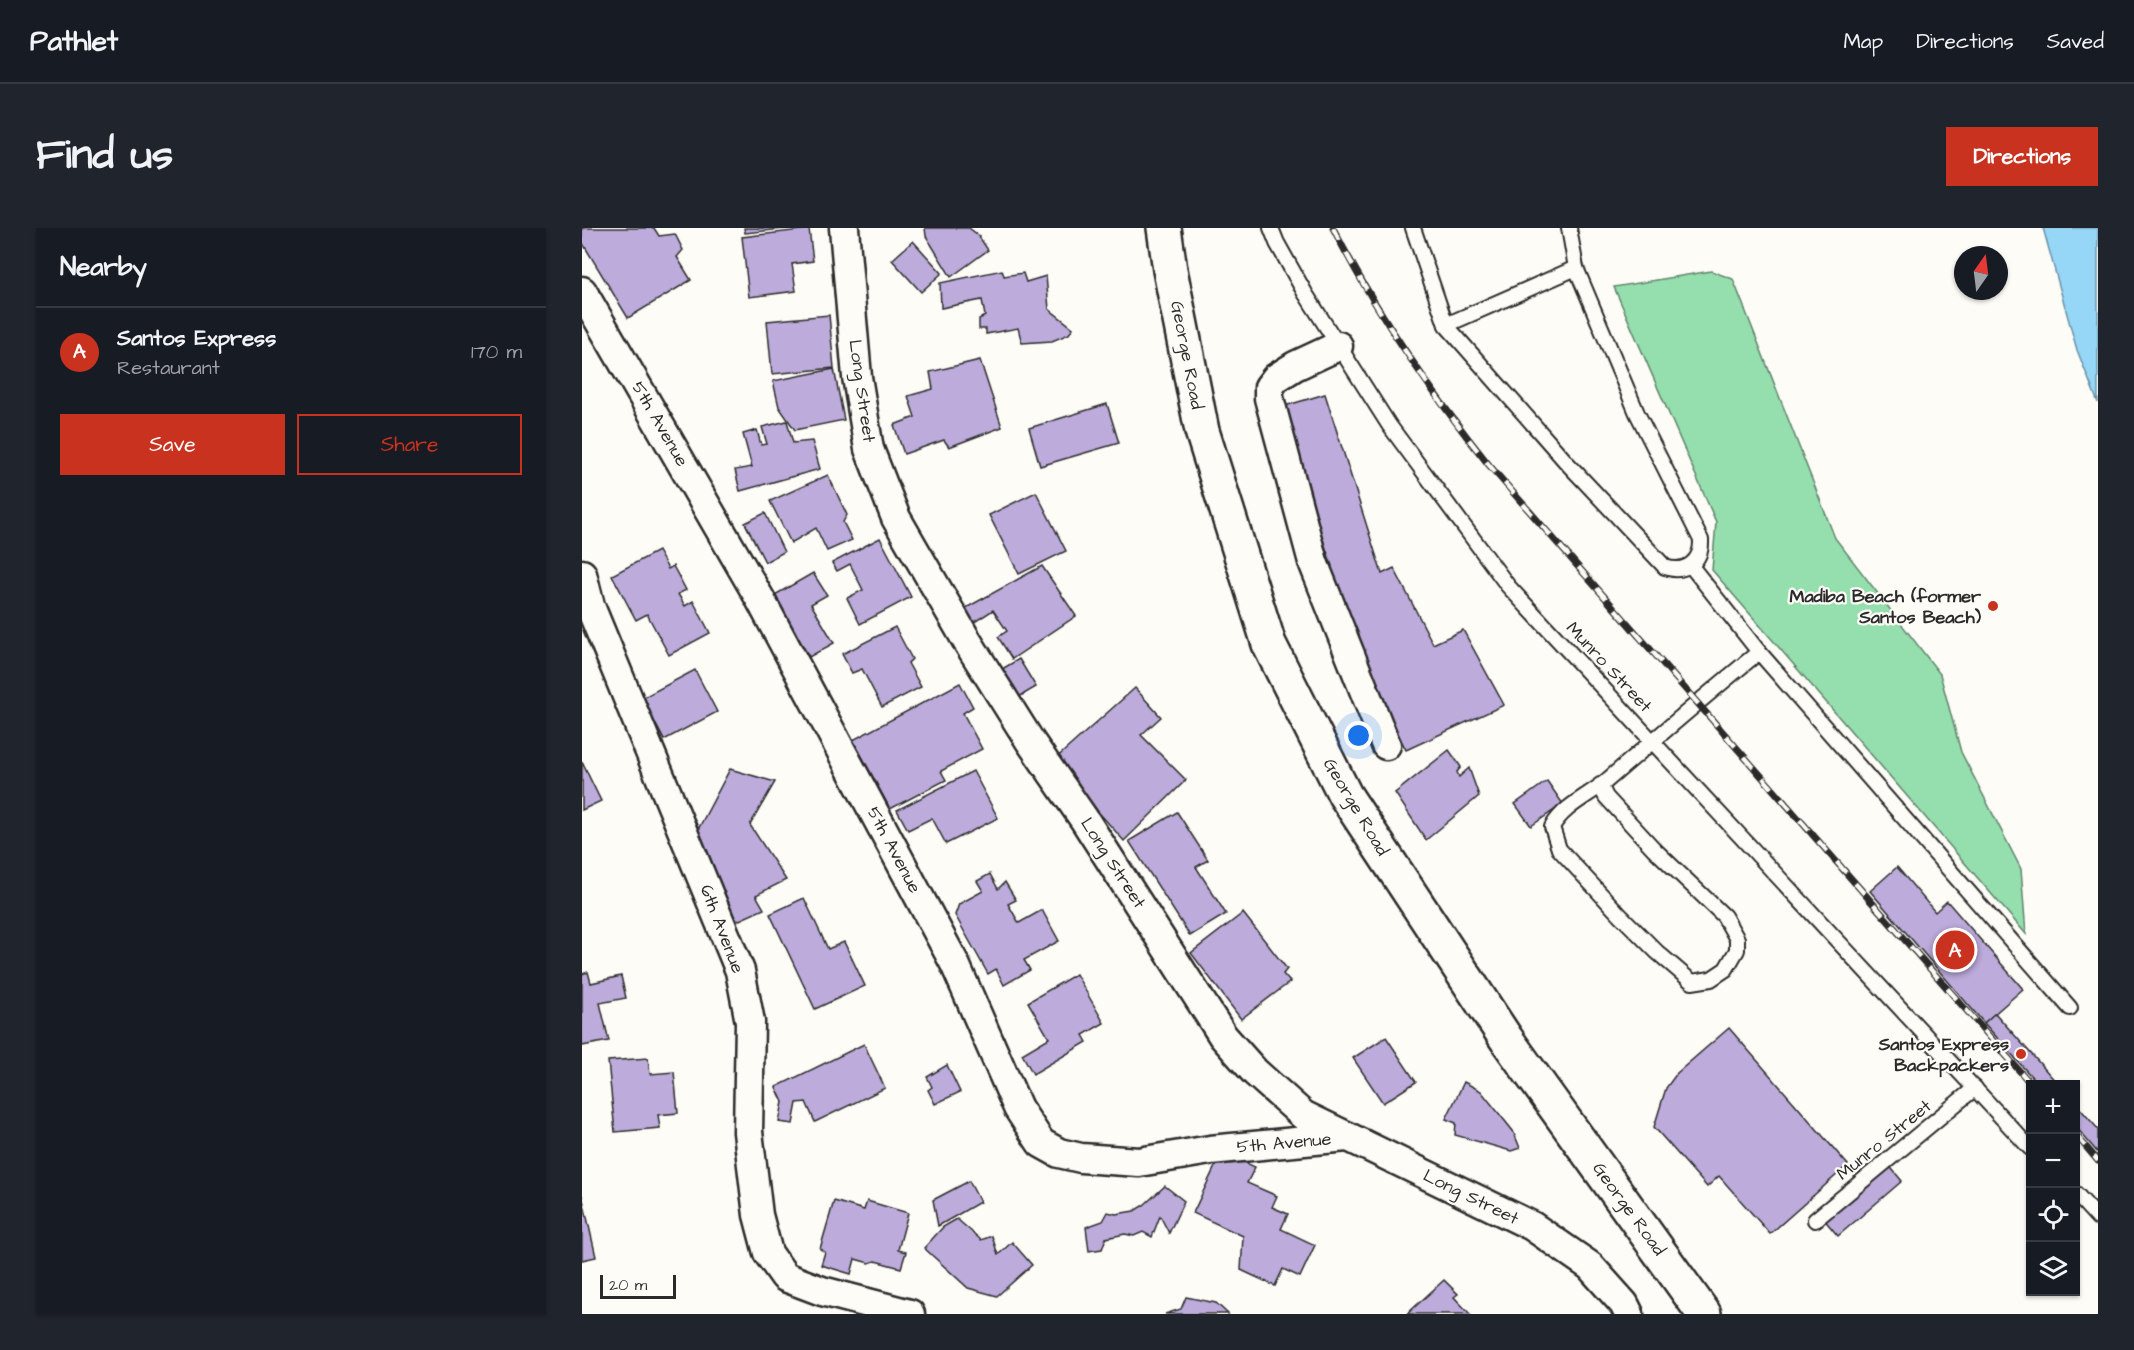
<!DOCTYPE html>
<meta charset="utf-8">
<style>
:root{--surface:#171b24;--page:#20242c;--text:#f1f3f6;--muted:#9ea1a6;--line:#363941;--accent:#c8321e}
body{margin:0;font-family:"Architects Daughter",sans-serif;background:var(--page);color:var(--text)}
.controls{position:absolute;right:18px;bottom:18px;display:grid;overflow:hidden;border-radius:0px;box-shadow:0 2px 4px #0004}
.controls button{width:54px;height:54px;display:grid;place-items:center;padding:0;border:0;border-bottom:2px solid var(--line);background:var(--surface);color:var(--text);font:30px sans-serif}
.compass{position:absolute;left:1372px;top:18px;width:54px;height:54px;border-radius:50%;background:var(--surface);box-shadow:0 2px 4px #0004;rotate:14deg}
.scale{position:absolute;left:18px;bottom:15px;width:76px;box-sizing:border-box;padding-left:6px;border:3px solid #2b2b2b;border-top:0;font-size:16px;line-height:21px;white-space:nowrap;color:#2b2b2b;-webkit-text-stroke:4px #fdfcf7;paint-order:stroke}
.you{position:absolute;left:777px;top:508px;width:21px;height:21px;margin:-15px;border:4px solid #fff;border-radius:50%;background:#1a73e8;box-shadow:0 0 0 9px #1a73e833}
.badge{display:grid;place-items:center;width:39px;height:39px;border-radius:50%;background:var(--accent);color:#fff;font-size:20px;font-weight:700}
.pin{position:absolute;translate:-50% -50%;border:3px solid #fff;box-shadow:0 2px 6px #0006}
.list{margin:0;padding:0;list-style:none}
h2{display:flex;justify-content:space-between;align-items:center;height:78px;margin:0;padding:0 24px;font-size:26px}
h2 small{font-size:20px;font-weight:400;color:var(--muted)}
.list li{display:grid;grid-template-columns:39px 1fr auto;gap:18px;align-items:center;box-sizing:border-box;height:90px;padding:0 24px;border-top:2px solid var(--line)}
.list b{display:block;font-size:22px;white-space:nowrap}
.list p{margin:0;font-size:20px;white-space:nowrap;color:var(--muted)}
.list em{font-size:20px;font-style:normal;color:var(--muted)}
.actions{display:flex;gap:12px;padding:18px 24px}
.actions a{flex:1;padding:14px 0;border:2px solid var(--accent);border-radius:0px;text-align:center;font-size:21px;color:var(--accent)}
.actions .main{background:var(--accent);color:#fff}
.icon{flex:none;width:33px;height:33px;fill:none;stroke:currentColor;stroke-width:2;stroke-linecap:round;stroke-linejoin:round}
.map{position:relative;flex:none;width:1516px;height:1086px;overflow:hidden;border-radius:0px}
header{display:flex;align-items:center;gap:36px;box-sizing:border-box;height:84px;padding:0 30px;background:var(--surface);border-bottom:2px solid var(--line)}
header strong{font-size:28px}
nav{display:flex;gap:33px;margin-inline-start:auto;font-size:21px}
.intro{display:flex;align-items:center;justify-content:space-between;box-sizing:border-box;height:144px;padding:0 36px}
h1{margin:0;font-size:42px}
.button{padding:15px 27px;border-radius:0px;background:var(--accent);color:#fff;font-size:21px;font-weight:700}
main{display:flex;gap:36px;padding:0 36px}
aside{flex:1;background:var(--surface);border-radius:0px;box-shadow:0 2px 4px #0004}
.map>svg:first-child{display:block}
.green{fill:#95dead;stroke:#60846c;stroke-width:1.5}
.water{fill:#96d6f7;stroke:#6b92a5;stroke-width:1.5}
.building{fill:#bcabdb;stroke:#2b2b2b;stroke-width:1.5}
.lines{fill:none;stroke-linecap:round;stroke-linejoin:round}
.lane-casing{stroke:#2b2b2b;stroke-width:18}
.street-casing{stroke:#2b2b2b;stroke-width:33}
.secondary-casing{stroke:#2b2b2b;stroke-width:38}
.lane{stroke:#fdfcf7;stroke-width:14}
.street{stroke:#fdfcf7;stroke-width:28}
.secondary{stroke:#fdfcf7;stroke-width:33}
.rail-casing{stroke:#2b2b2b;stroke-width:7}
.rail{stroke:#fdfcf7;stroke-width:4.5;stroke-dasharray:14;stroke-linecap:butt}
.poi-dot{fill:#c8321e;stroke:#fdfcf7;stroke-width:2}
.labels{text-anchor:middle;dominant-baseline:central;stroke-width:4.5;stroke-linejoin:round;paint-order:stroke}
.street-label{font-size:18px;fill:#2b2b2b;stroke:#fdfcf7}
.poi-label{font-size:18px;font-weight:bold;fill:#2b2b2b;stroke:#fdfcf7;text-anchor:end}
</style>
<header>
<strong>Pathlet</strong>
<nav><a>Map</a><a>Directions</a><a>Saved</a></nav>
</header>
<div class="intro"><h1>Find us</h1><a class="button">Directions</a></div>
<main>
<aside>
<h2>Nearby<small></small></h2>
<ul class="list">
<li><span class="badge">A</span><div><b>Santos Express</b><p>Restaurant</p></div><em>170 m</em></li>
</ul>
<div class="actions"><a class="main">Save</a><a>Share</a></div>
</aside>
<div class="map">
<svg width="1516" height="1086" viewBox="0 0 1516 1086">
<rect width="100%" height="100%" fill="#fdfcf7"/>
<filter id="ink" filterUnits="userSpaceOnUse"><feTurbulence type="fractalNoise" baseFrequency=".0167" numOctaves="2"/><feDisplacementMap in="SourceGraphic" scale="12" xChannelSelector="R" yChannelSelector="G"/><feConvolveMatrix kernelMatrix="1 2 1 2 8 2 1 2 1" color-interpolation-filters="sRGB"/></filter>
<g filter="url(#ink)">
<path class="green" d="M1129 43 1151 51 1253 310 1358 446 1379 524 1439 641 1444 706 1130 342 1134 294 1032 59Z"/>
<path class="water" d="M1461 0H1516V175L1495 122Z"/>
<g class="building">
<path d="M0 0H72L77 8 93 6 101 22 95 29 109 52 46 90 0 14Z"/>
<path d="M162 0H210L163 5Z"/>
<path d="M343 0H387L396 7 406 22 369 49 344 8Z"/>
<path d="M227 1 231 33 210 36 214 63 167 69 160 9Z"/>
<path d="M331 13 360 45 339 64 310 32Z"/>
<path d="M420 42 422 48 441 45 444 54 464 48 467 81 491 100 487 106 470 113 440 115 436 100 404 106V101H397V91L403 88 400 72 359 80 358 55Z"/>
<path d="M247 87 252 140 190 146 185 93Z"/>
<path d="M398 132 420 199 367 219 362 212 322 226 312 197 333 189 326 168 351 161 348 144Z"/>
<path d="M252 141 262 192 213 202 197 179 191 153Z"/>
<path d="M743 166 800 346 812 340 851 416 881 402 922 477 824 522 738 344 750 338 696 180Z"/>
<path d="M525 176 537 215 458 238 447 200Z"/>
<path d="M205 193 211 215 230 213 238 241 158 263 153 242 170 239 161 206 175 202 179 217 185 216 180 199Z"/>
<path d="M246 247 265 287 261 294 270 312 245 323 234 300 209 315 188 273Z"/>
<path d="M454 264 484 323 437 346 407 287Z"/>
<path d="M183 285 202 324 183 334 163 295Z"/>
<path d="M298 310 329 369 278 396 265 370 281 362 268 336 255 343 250 335Z"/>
<path d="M76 323 86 341 91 338 104 362 96 366 103 378 111 373 128 405 87 427 65 386 54 392 30 347Z"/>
<path d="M460 338 494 388 430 431 416 409 425 403 411 382 391 395 382 381Z"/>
<path d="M231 345 245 367 229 376 252 415 227 429 191 368Z"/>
<path d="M313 399 330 431 326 435 339 459 300 479 280 441 270 445 260 426Z"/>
<path d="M437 431 454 459 437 469 420 441Z"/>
<path d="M113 442 135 484 82 512 60 470Z"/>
<path d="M378 455 391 479 381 485 400 521 359 543 364 552 308 581 271 512Z"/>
<path d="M553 460 579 489 559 507 604 552 542 613 471 533Z"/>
<path d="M867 522 879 539 875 544 877 549 887 540 897 568 844 612 813 565Z"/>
<path d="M0 534 19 573 0 582Z"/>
<path d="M148 541 193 554 168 597 204 652 174 667 182 681 153 694 111 611Z"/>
<path d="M391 543 416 590 364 616 350 590 326 602 315 582Z"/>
<path d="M965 553 981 576 949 598 933 576Z"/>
<path d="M595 584 626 632 614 639 644 686 608 708 547 613Z"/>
<path d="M1315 639 1353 684 1365 673 1441 761 1402 795 1288 663Z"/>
<path d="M408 646 416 661 423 654 434 672 426 676 437 695 460 682 477 713 442 732 448 742 422 757 414 741 406 746 373 687 377 676 401 663 395 653Z"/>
<path d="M222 670 246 721 262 714 283 758 233 781 188 686Z"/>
<path d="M661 685 705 741 701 746 708 754 659 791 609 725Z"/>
<path d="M6 744 9 755 39 748 44 770 18 775 27 813 0 818V746Z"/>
<path d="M494 746 522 795 501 807 505 814 451 846 440 826 467 810 446 774Z"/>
<path d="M1413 785 1476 856H1456L1402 795Z"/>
<path d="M1147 800 1266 937 1188 1006 1137 948 1125 959 1072 899 1084 860 1095 845Z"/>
<path d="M804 809 834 854 801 875 771 830Z"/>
<path d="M282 816 303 860 233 894 224 874 215 875 211 896 197 894 201 874 194 859Z"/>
<path d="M66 830 68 846 92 844 96 885 76 887 78 900 33 904 26 833Z"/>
<path d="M365 837 378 864 353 876 346 862 350 859 345 849Z"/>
<path d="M882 854 899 863 931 903 938 920 929 923 873 907 874 895 864 891Z"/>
<path d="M1494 876 1516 901V925L1494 899Z"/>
<path d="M640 924 673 939 665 955 695 968 690 979 706 986 699 1001 733 1017 718 1049 701 1041 693 1058 659 1042 661 1008 611 985Z"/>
<path d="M1305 935 1320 953 1256 1008 1241 990Z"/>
<path d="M387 953 398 974 356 998 351 972Z"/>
<path d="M583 958 602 973 587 1005 578 988 570 1009 561 1004 552 1008 543 1006 524 1010 520 1021 507 1023 504 999 521 993 526 984 534 986 552 983 562 977Z"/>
<path d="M0 967 14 1029 0 1032Z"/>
<path d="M252 973 282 982 285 973 326 985 316 1022 324 1024 319 1040 293 1033 287 1035 273 1031 269 1046 239 1037 243 1024 238 1021Z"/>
<path d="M375 991 399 1012 410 1008 416 1027 430 1014 450 1037 415 1068 386 1060 342 1020 361 999Z"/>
<path d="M862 1052 876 1066 872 1069 888 1086H825Z"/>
<path d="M604 1069 634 1075 646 1086H583L599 1081Z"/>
</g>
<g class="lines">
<defs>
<g id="lane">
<path d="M689 0 695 15 723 65 807 197 926 358 1448 920"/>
<path d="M831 0 864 97"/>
<path d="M987 0 994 40"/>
<path d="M994 40 1055 185 1119 312C1120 334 1103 346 1083 339L985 235 864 97Z"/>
<path d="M1177 424 1488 780"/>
<path d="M1018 557 1024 569 1072 621 1142 688 1155 711V722L1144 741 1129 751 1110 754 1075 724 1038 687 977 621 970 599C981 579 1004 569 1022 555 1073 511 1124 467 1177 424L1109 338"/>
<path d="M1494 966 1516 990"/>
<path d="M1233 992 1393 860"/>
</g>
<g id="street">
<path d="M262 0 275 149 287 221 314 290 385 413 448 513 502 591 641 808 673 844 721 887 950 998 1008 1038 1042 1076 1047 1086"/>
<path d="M0 63 177 369 373 736 436 880 459 915 477 925 499 930 557 934 628 922 765 909"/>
<path d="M756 118 713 138 694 150 687 159V170L731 334 804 517"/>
<path d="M0 346 8 378 158 743 168 794 166 904 176 987 186 1025 203 1049 240 1063 328 1086"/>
</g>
<path id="secondary" d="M582 0 588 42 620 203 687 416 763 567 925 812 1122 1086"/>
</defs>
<use href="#lane" class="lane-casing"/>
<use href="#street" class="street-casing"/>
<use href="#secondary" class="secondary-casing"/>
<use href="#lane" class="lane"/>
<use href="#street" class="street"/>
<use href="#secondary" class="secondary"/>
<defs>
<g id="rail">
<path d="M751 0C795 86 847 162 907 237L1449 856"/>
<path d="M1494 907 1516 933"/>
</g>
</defs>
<use href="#rail" class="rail-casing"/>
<use href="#rail" class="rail"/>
</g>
</g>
<g class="poi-dot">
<circle cx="1411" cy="378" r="6"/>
<circle cx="1439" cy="826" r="6"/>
</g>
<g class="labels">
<g class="street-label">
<text transform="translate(605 127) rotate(79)">George Road</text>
<text transform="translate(280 163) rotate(82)">Long Street</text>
<text transform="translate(78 196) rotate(60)">5th Avenue</text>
<text transform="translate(1027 439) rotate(47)">Munro Street</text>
<text transform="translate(774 579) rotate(59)">George Road</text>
<text transform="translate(312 622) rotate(62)">5th Avenue</text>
<text transform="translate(531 635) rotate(57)">Long Street</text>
<text transform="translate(140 701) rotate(69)">6th Avenue</text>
<text transform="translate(1302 912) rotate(-39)">Munro Street</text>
<text transform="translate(702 915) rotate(-5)">5th Avenue</text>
<text transform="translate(889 969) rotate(26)">Long Street</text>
<text transform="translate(1047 981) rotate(54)">George Road</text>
</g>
<g class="poi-label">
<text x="1399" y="368">Madiba Beach (former<tspan x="1399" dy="21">Santos Beach)</tspan></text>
<text x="1427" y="816">Santos Express<tspan x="1427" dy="21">Backpackers</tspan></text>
</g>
</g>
</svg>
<div class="controls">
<button>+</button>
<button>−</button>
<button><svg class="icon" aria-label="locate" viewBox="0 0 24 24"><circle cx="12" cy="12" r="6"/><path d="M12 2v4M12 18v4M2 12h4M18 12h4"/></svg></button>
<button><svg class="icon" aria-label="layers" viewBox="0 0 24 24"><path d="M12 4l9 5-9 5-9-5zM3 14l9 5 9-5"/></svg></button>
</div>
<svg class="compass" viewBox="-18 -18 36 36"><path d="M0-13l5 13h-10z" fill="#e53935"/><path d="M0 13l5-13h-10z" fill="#9ea1a6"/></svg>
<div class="scale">20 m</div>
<div class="you"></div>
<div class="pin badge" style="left:1373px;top:722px">A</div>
</div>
</main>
